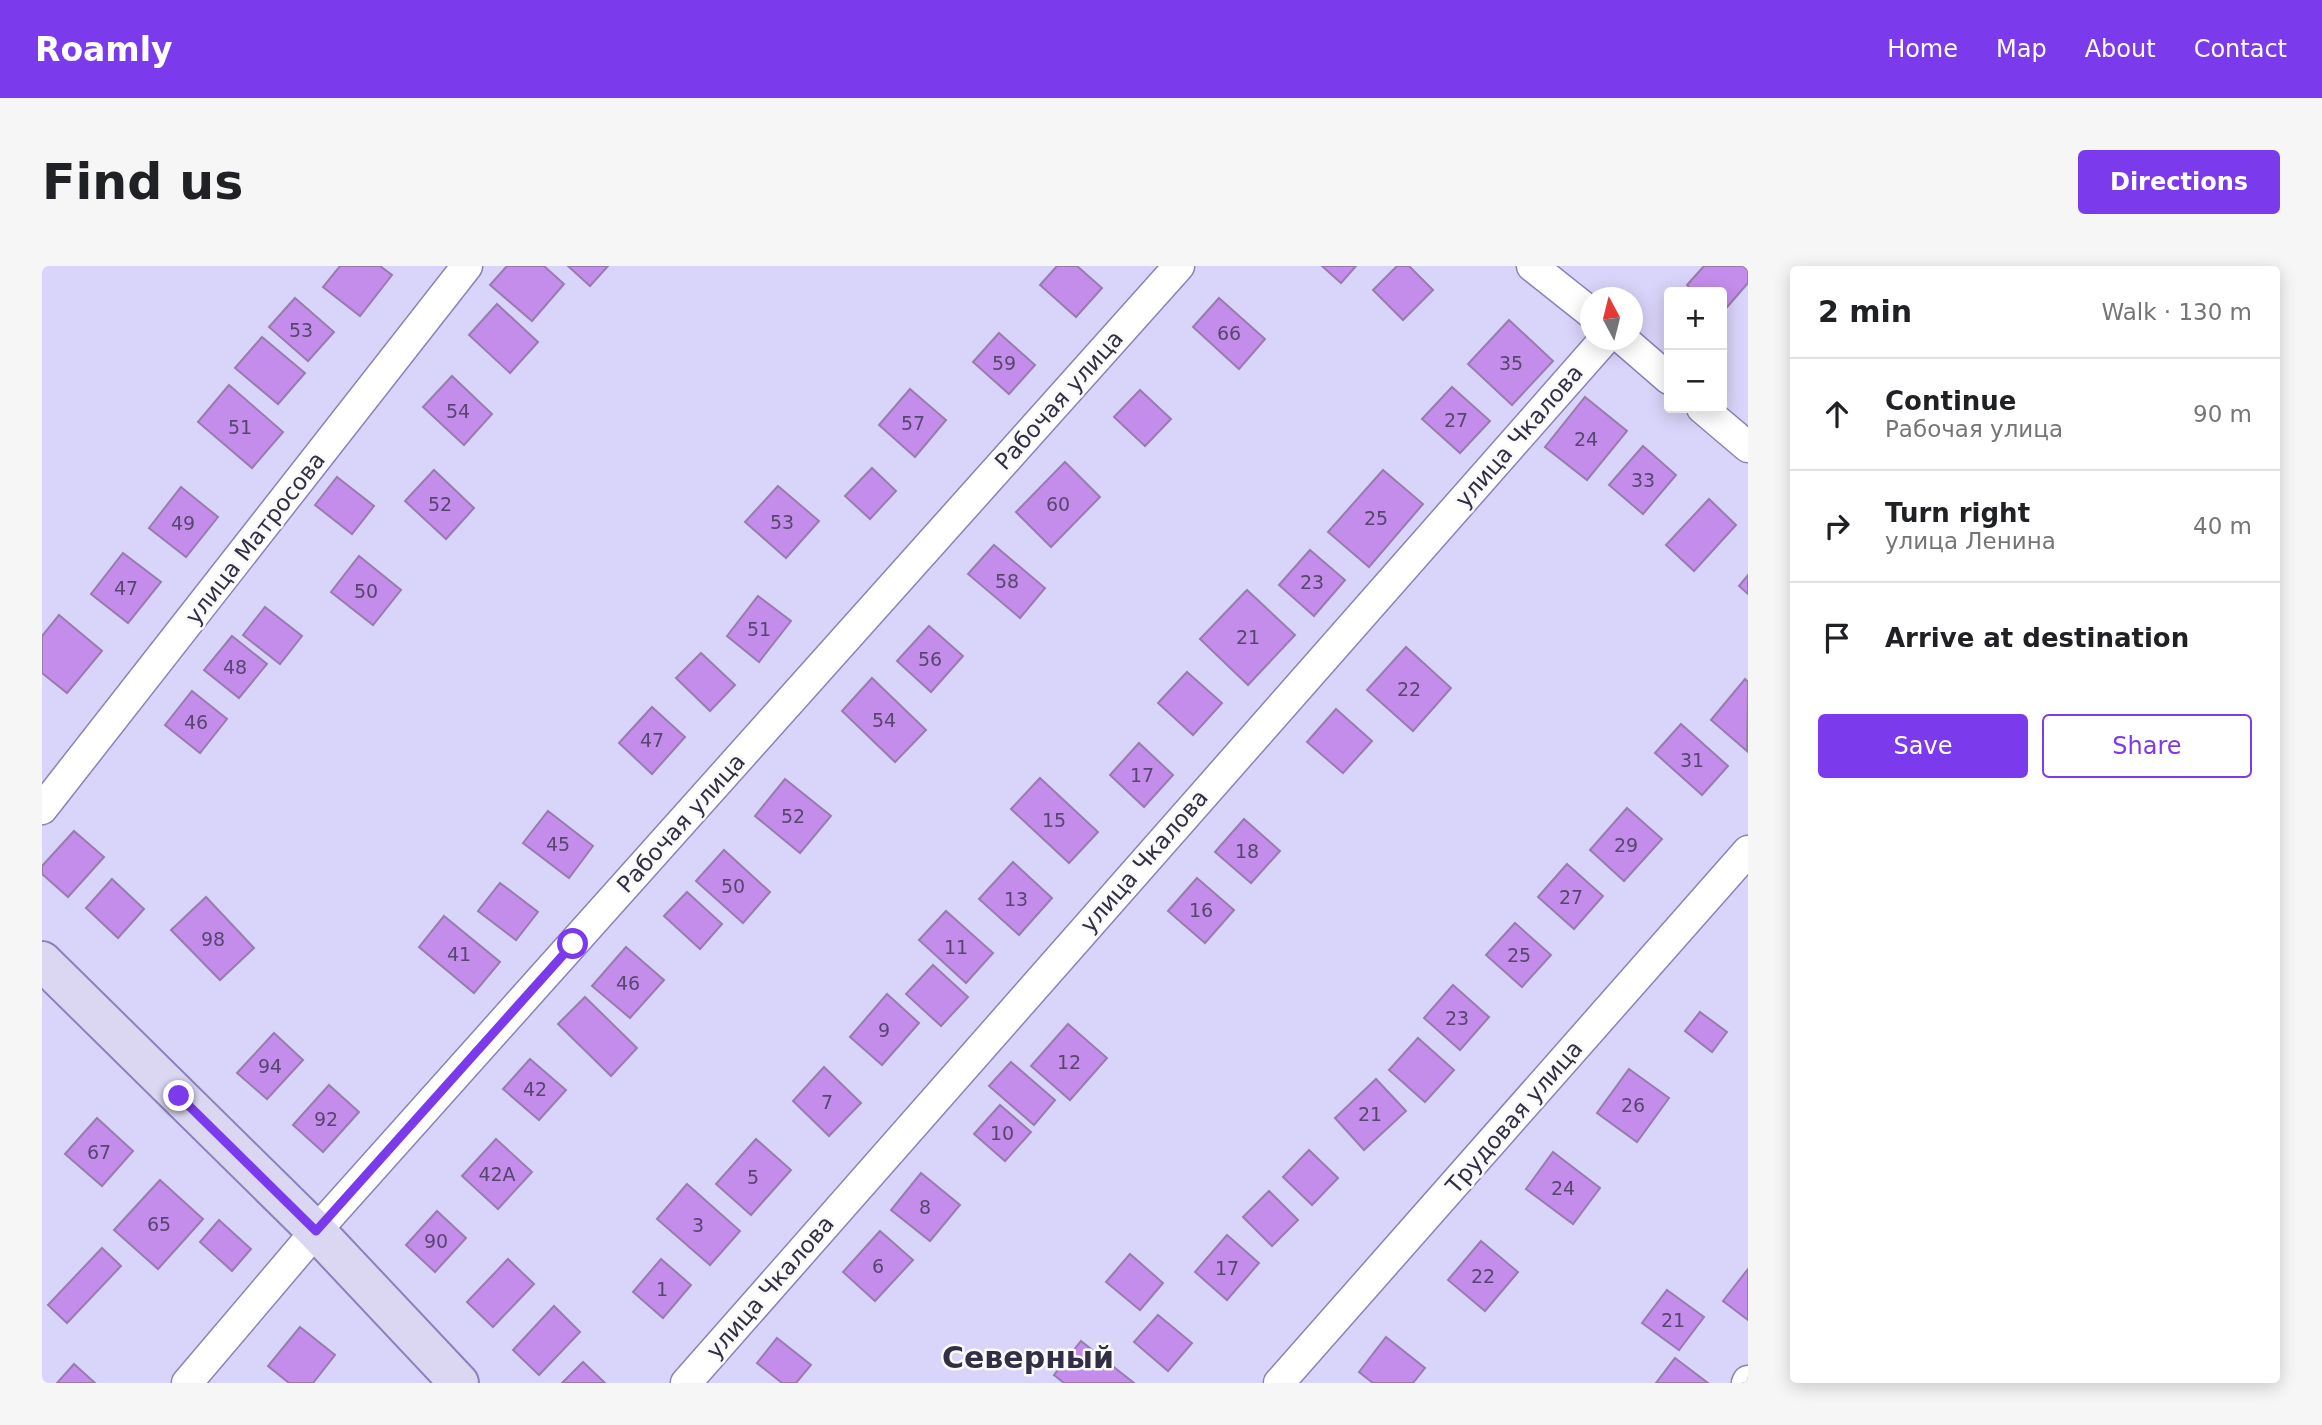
<!DOCTYPE html>
<meta charset="utf-8">
<style>
:root{--surface:#fff;--page:#f6f6f6;--text:#202124;--muted:#757577;--line:#e0e0e0;--accent:#7c3aed}
body{margin:0;font-family:"DejaVu Sans",sans-serif;background:var(--page);color:var(--text)}
.controls{position:absolute;right:21px;top:21px;display:grid;overflow:hidden;border-radius:7px;box-shadow:0 4px 18px #0003}
.controls button{width:63px;height:63px;display:grid;place-items:center;padding:0;border:0;border-bottom:2px solid var(--line);background:var(--surface);color:var(--text);font:35px sans-serif}
.compass{position:absolute;left:1538px;top:21px;width:63px;height:63px;border-radius:50%;background:var(--surface);box-shadow:0 4px 18px #0003;rotate:353deg}
.stop{position:absolute;width:21px;height:21px;margin:-16px;border:5px solid #7c3aed;border-radius:50%;background:#fff}
.stop.end{background:#7c3aed;border-color:#fff;box-shadow:0 2px 7px #0008}
.list{margin:0;padding:0;list-style:none}
h2{display:flex;justify-content:space-between;align-items:center;height:91px;margin:0;padding:0 28px;font-size:30px}
h2 small{font-size:23px;font-weight:400;color:var(--muted)}
.list li{display:grid;grid-template-columns:46px 1fr auto;gap:21px;align-items:center;box-sizing:border-box;height:112px;padding:0 28px;border-top:2px solid var(--line)}
.list b{display:block;font-size:26px;white-space:nowrap}
.list p{margin:0;font-size:23px;white-space:nowrap;color:var(--muted)}
.list em{font-size:23px;font-style:normal;color:var(--muted)}
.actions{display:flex;gap:14px;padding:21px 28px}
.actions a{flex:1;padding:16px 0;border:2px solid var(--accent);border-radius:7px;text-align:center;font-size:24px;color:var(--accent)}
.actions .main{background:var(--accent);color:#fff}
.icon{flex:none;width:38px;height:38px;fill:none;stroke:currentColor;stroke-width:2;stroke-linecap:round;stroke-linejoin:round}
.map{position:relative;flex:none;width:1706px;height:1117px;overflow:hidden;border-radius:7px}
header{display:flex;align-items:center;gap:42px;box-sizing:border-box;height:98px;padding:0 35px;background:var(--accent);color:#fff}
header strong{font-size:33px}
nav{display:flex;gap:38px;margin-inline-start:auto;font-size:24px}
.intro{display:flex;align-items:center;justify-content:space-between;box-sizing:border-box;height:168px;padding:0 42px}
h1{margin:0;font-size:49px}
.button{padding:18px 32px;border-radius:7px;background:var(--accent);color:#fff;font-size:24px;font-weight:700}
main{display:flex;gap:42px;padding:0 42px}
aside{flex:1;background:var(--surface);border-radius:7px;box-shadow:0 4px 18px #0003}
.map>svg:first-child{display:block}
.building{fill:#c58deb;stroke:#997baf;stroke-width:2}
.lines{fill:none;stroke-linecap:round;stroke-linejoin:round}
.street-casing{stroke:#8b82bb;stroke-width:33}
.secondary-casing{stroke:#8b82bb;stroke-width:42}
.street{stroke:#fff;stroke-width:30}
.secondary{stroke:#dbd6f2;stroke-width:38}
.route{stroke:#7c3aed;stroke-width:9}
.labels{text-anchor:middle;dominant-baseline:central;stroke-width:5;stroke-linejoin:round;paint-order:stroke}
.number-label{font-size:19px;fill:#57466f}
.street-label{font-size:23px;fill:#322e46;stroke:#fafafa}
.district-label{font-size:30px;font-weight:bold;fill:#322e46;stroke:#fafafa}
</style>
<header>
<strong>Roamly</strong>
<nav><a>Home</a><a>Map</a><a>About</a><a>Contact</a></nav>
</header>
<div class="intro"><h1>Find us</h1><a class="button">Directions</a></div>
<main>
<div class="map">
<svg width="1706" height="1117" viewBox="0 0 1706 1117">
<rect width="100%" height="100%" fill="#d9d4f9"/>
<g class="building">
<path d="M298 0H338L350 9 318 50 281 21Z"/>
<path d="M465 0H502L522 18 490 55 448 19Z"/>
<path d="M526 0H566L548 20Z"/>
<path d="M1015 0H1035L1060 22 1034 51 998 19Z"/>
<path d="M1280 0H1314L1299 17Z"/>
<path d="M1355 0H1367L1391 24 1361 54 1331 24Z"/>
<path d="M1662 0H1701L1706 4V17L1680 47V26H1653L1645 19Z"/>
<path d="M253 32 292 66 266 95 227 61Z"/>
<path d="M1177 32 1223 73 1197 103 1151 61Z"/>
<path d="M455 38 496 76 468 107 427 69Z"/>
<path d="M1467 54 1511 95 1470 139 1426 98Z"/>
<path d="M957 67 993 99 967 128 931 96Z"/>
<path d="M220 71 263 107 236 138 193 102Z"/>
<path d="M410 110 450 148 422 179 381 141Z"/>
<path d="M187 119 241 166 210 202 156 156Z"/>
<path d="M1410 121 1448 155 1418 187 1380 153Z"/>
<path d="M868 123 904 154 873 191 837 159Z"/>
<path d="M1098 124 1129 153 1103 180 1072 151Z"/>
<path d="M1543 131 1585 165 1545 214 1503 181Z"/>
<path d="M1601 180 1634 209 1601 248 1567 219Z"/>
<path d="M1023 196 1058 231 1009 281 974 246Z"/>
<path d="M830 202 854 225 828 253 803 230Z"/>
<path d="M392 204 432 242 404 273 363 235Z"/>
<path d="M1341 204 1381 238 1327 301 1286 266Z"/>
<path d="M295 211 332 240 310 268 273 239Z"/>
<path d="M736 220 777 255 744 292 703 256Z"/>
<path d="M139 221 176 251 144 291 107 262Z"/>
<path d="M1667 233 1694 259 1652 305 1624 279Z"/>
<path d="M952 279 1003 322 978 352 926 308Z"/>
<path d="M1268 284 1303 314 1272 350 1237 319Z"/>
<path d="M81 287 119 316 86 357 49 328Z"/>
<path d="M317 290 359 324 331 359 289 326Z"/>
<path d="M1706 309V328L1697 320Z"/>
<path d="M1205 324 1253 369 1206 419 1158 373Z"/>
<path d="M716 330 749 355 717 396 685 370Z"/>
<path d="M223 341 260 370 238 398 201 369Z"/>
<path d="M17 349 60 385 25 427 0 407V370Z"/>
<path d="M887 360 921 390 889 426 855 395Z"/>
<path d="M190 370 225 398 197 432 162 404Z"/>
<path d="M1364 381 1409 422 1371 465 1325 424Z"/>
<path d="M659 387 693 419 668 445 634 412Z"/>
<path d="M1145 406 1180 437 1151 469 1116 437Z"/>
<path d="M830 412 884 464 853 496 800 445Z"/>
<path d="M1703 413 1706 416 1705 485 1669 454Z"/>
<path d="M150 425 185 453 158 487 123 459Z"/>
<path d="M610 441 643 471 610 508 577 477Z"/>
<path d="M1294 443 1330 475 1301 507 1265 476Z"/>
<path d="M1639 458 1686 500 1660 529 1613 487Z"/>
<path d="M1097 477 1131 509 1102 541 1068 509Z"/>
<path d="M998 512 1056 566 1027 597 969 543Z"/>
<path d="M743 513 789 550 758 587 713 550Z"/>
<path d="M1585 542 1620 573 1582 615 1548 584Z"/>
<path d="M506 545 551 580 527 612 481 577Z"/>
<path d="M1202 553 1238 585 1209 617 1173 586Z"/>
<path d="M32 565 62 591 26 631 0 608V600Z"/>
<path d="M682 584 728 626 701 657 654 615Z"/>
<path d="M971 596 1010 632 977 669 937 633Z"/>
<path d="M1525 598 1561 630 1532 663 1496 631Z"/>
<path d="M1155 612 1192 644 1163 677 1126 645Z"/>
<path d="M70 613 102 643 76 672 44 642Z"/>
<path d="M458 617 496 646 474 674 436 645Z"/>
<path d="M645 626 680 658 658 683 622 650Z"/>
<path d="M164 631 212 682 178 714 129 664Z"/>
<path d="M904 645 951 687 924 717 877 674Z"/>
<path d="M402 650 458 696 432 727 377 681Z"/>
<path d="M1473 657 1509 689 1480 721 1444 689Z"/>
<path d="M584 681 622 714 588 752 550 720Z"/>
<path d="M891 699 926 731 899 760 864 728Z"/>
<path d="M1411 719 1447 751 1418 784 1382 752Z"/>
<path d="M845 728 877 757 840 799 808 771Z"/>
<path d="M543 731 595 782 569 810 516 758Z"/>
<path d="M1658 746 1685 766 1670 786 1643 765Z"/>
<path d="M1026 758 1065 792 1028 834 989 800Z"/>
<path d="M232 767 261 794 225 833 195 807Z"/>
<path d="M1376 772 1412 804 1383 836 1347 804Z"/>
<path d="M488 793 524 824 497 854 461 823Z"/>
<path d="M969 796 1013 834 992 859 947 820Z"/>
<path d="M782 801 819 837 787 870 751 835Z"/>
<path d="M1587 803 1627 832 1595 876 1555 847Z"/>
<path d="M1334 813 1364 845 1322 884 1293 852Z"/>
<path d="M287 819 317 846 281 886 251 859Z"/>
<path d="M958 839 989 866 963 895 932 868Z"/>
<path d="M55 852 91 885 60 920 23 888Z"/>
<path d="M454 873 490 906 456 943 420 910Z"/>
<path d="M714 873 749 904 709 949 674 918Z"/>
<path d="M1267 884 1296 912 1270 939 1241 911Z"/>
<path d="M1511 886 1558 922 1531 958 1484 923Z"/>
<path d="M879 907 918 939 888 975 849 944Z"/>
<path d="M118 914 161 953 116 1003 72 964Z"/>
<path d="M645 918 698 965 668 999 615 953Z"/>
<path d="M1227 925 1256 954 1230 980 1201 951Z"/>
<path d="M395 945 424 972 393 1006 364 979Z"/>
<path d="M177 954 209 983 190 1005 158 976Z"/>
<path d="M838 965 871 994 833 1035 801 1006Z"/>
<path d="M1185 969 1217 997 1185 1034 1153 1006Z"/>
<path d="M1439 975 1476 1006 1443 1045 1406 1014Z"/>
<path d="M60 982 79 1000 25 1057 6 1039Z"/>
<path d="M1088 988 1121 1017 1098 1044 1064 1016Z"/>
<path d="M466 993 492 1018 451 1061 425 1036Z"/>
<path d="M619 993 649 1019 621 1052 591 1026Z"/>
<path d="M1706 1003V1054L1681 1035Z"/>
<path d="M1625 1024 1662 1051 1637 1084 1600 1057Z"/>
<path d="M512 1040 538 1066 497 1109 471 1084Z"/>
<path d="M1116 1049 1150 1077 1126 1105 1092 1076Z"/>
<path d="M258 1061 293 1089 271 1117H247L226 1100Z"/>
<path d="M1344 1071 1383 1102 1371 1117H1331L1317 1106Z"/>
<path d="M735 1072 769 1099 754 1117H740L715 1097Z"/>
<path d="M1039 1075 1092 1117H1022L1012 1109Z"/>
<path d="M1633 1092 1666 1117H1614Z"/>
<path d="M541 1096 563 1117H520Z"/>
<path d="M32 1098 53 1117H15Z"/>
</g>
<g class="lines">
<defs>
<g id="street">
<path d="M1490 0 1548 46"/>
<path d="M1582 74 1627 113"/>
<path d="M1660 142 1706 181"/>
<path d="M0 543 425 0"/>
<path d="M145 1117 274 965 1137 0"/>
<path d="M644 1117 1562 74"/>
<path d="M1237 1117 1706 585"/>
<path d="M1705 1117 1706 1115"/>
</g>
<path id="secondary" d="M0 695 274 965 417 1117"/>
</defs>
<use href="#street" class="street-casing"/>
<use href="#secondary" class="secondary-casing"/>
<use href="#street" class="street"/>
<use href="#secondary" class="secondary"/>
</g>
<g class="lines">
<path class="route" d="M137 830 274 965 531 678"/>
</g>
<g class="labels">
<g class="number-label">
<text x="259" y="64">53</text>
<text x="1187" y="67">66</text>
<text x="962" y="97">59</text>
<text x="1469" y="97">35</text>
<text x="416" y="145">54</text>
<text x="1414" y="154">27</text>
<text x="871" y="157">57</text>
<text x="198" y="161">51</text>
<text x="1544" y="173">24</text>
<text x="1601" y="214">33</text>
<text x="398" y="238">52</text>
<text x="1016" y="238">60</text>
<text x="1334" y="252">25</text>
<text x="740" y="256">53</text>
<text x="141" y="257">49</text>
<text x="965" y="315">58</text>
<text x="1270" y="316">23</text>
<text x="84" y="322">47</text>
<text x="324" y="325">50</text>
<text x="717" y="363">51</text>
<text x="1206" y="371">21</text>
<text x="888" y="393">56</text>
<text x="193" y="401">48</text>
<text x="1367" y="423">22</text>
<text x="842" y="454">54</text>
<text x="154" y="456">46</text>
<text x="610" y="474">47</text>
<text x="1650" y="494">31</text>
<text x="1100" y="509">17</text>
<text x="751" y="550">52</text>
<text x="1012" y="554">15</text>
<text x="516" y="578">45</text>
<text x="1584" y="579">29</text>
<text x="1205" y="585">18</text>
<text x="691" y="620">50</text>
<text x="1529" y="631">27</text>
<text x="974" y="633">13</text>
<text x="1159" y="644">16</text>
<text x="171" y="673">98</text>
<text x="914" y="681">11</text>
<text x="417" y="688">41</text>
<text x="1477" y="689">25</text>
<text x="586" y="717">46</text>
<text x="1415" y="752">23</text>
<text x="842" y="764">9</text>
<text x="1027" y="796">12</text>
<text x="228" y="800">94</text>
<text x="493" y="823">42</text>
<text x="785" y="836">7</text>
<text x="1591" y="839">26</text>
<text x="1328" y="848">21</text>
<text x="284" y="853">92</text>
<text x="960" y="867">10</text>
<text x="57" y="886">67</text>
<text x="455" y="908">42А</text>
<text x="711" y="911">5</text>
<text x="1521" y="922">24</text>
<text x="883" y="941">8</text>
<text x="117" y="958">65</text>
<text x="656" y="959">3</text>
<text x="394" y="975">90</text>
<text x="836" y="1000">6</text>
<text x="1185" y="1002">17</text>
<text x="1441" y="1010">22</text>
<text x="620" y="1023">1</text>
<text x="1631" y="1054">21</text>
</g>
<g class="street-label">
<text transform="translate(1017 134) rotate(-48)">Рабочая улица</text>
<text transform="translate(1477 170) rotate(-49)">улица Чкалова</text>
<text transform="translate(213 272) rotate(-52)">улица Матросова</text>
<text transform="translate(639 557) rotate(-48)">Рабочая улица</text>
<text transform="translate(1102 595) rotate(-49)">улица Чкалова</text>
<text transform="translate(1472 851) rotate(-49)">Трудовая улица</text>
<text transform="translate(728 1021) rotate(-49)">улица Чкалова</text>
</g>
<g class="district-label">
<text x="986" y="1091">Северный</text>
</g>
</g>
</svg>
<div class="controls">
<button>+</button>
<button>−</button>
</div>
<svg class="compass" viewBox="-18 -18 36 36"><path d="M0-13l5 13h-10z" fill="#e53935"/><path d="M0 13l5-13h-10z" fill="#757577"/></svg>
<div class="stop" style="left:531px;top:678px"></div>
<div class="stop end" style="left:137px;top:830px"></div>
</div>
<aside>
<h2>2 min<small>Walk · 130 m</small></h2>
<ul class="list">
<li><svg class="icon" aria-label="ahead" viewBox="0 0 24 24"><path d="M12 20V5M6 11l6-6 6 6"/></svg><div><b>Continue</b><p>Рабочая улица</p></div><em>90 m</em></li>
<li><svg class="icon" aria-label="right" viewBox="0 0 24 24"><path d="M7 20v-9h11M14 6l5 5-5 5"/></svg><div><b>Turn right</b><p>улица Ленина</p></div><em>40 m</em></li>
<li><svg class="icon" aria-label="arrive" viewBox="0 0 24 24"><path d="M6 21V4h12l-3 4 3 4H6"/></svg><div><b>Arrive at destination</b></div></li>
</ul>
<div class="actions"><a class="main">Save</a><a>Share</a></div>
</aside>
</main>
